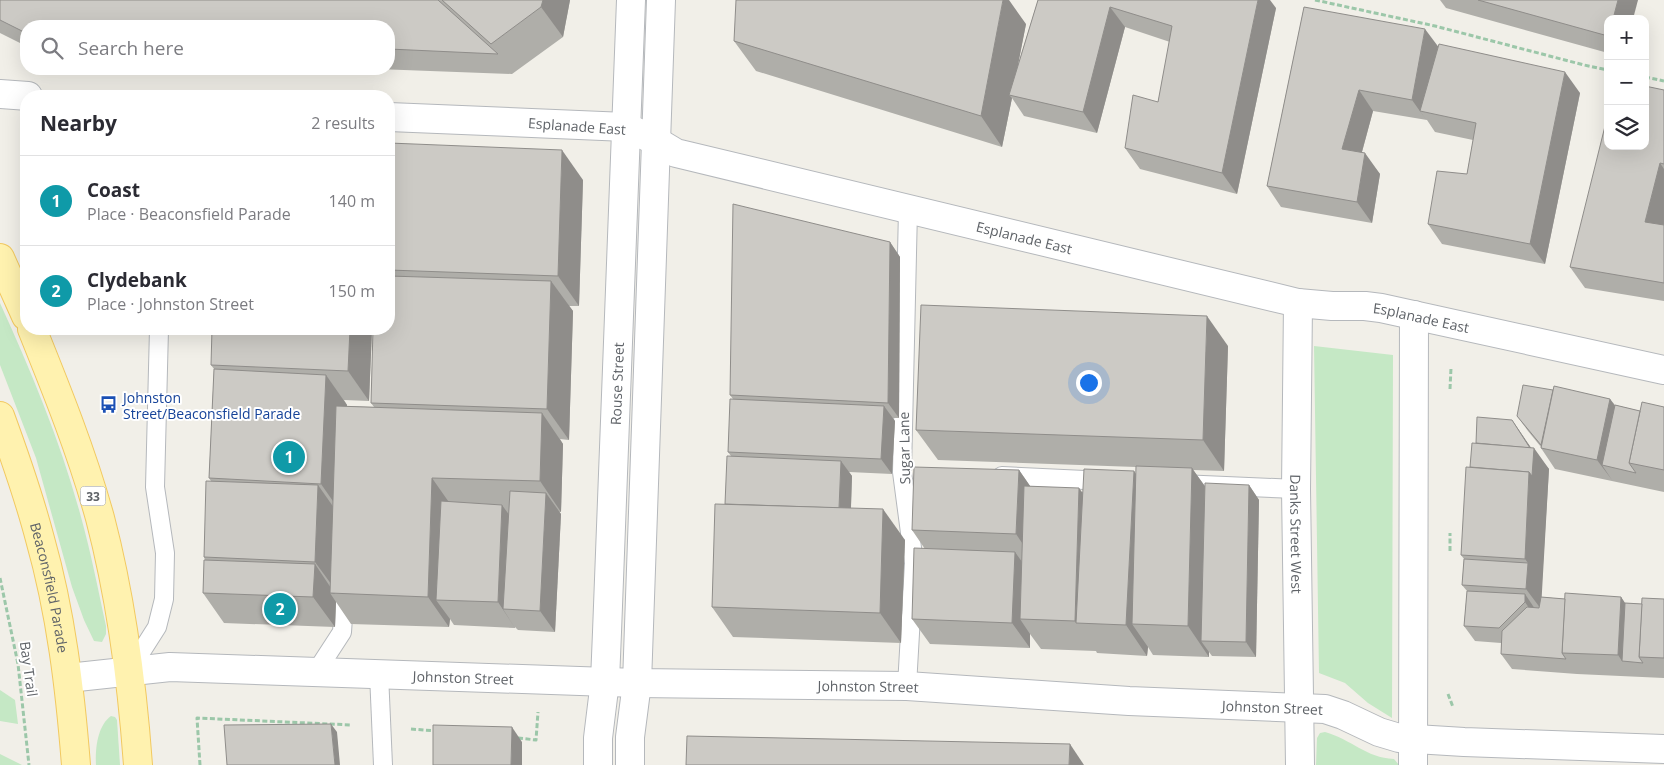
<!DOCTYPE html>
<meta charset="utf-8">
<style>
:root{--surface:#fff;--page:#f7f7f7;--text:#2b2b33;--muted:#7c7c81;--line:#e1e1e2;--accent:#7c3aed}
body{margin:0;font-family:"Open Sans",sans-serif;background:var(--page);color:var(--text)}
.controls{position:absolute;right:15px;top:15px;display:grid;overflow:hidden;border-radius:10px;box-shadow:0 5px 20px #0002}
.controls button{width:45px;height:45px;display:grid;place-items:center;padding:0;border:0;border-bottom:1px solid var(--line);background:var(--surface);color:var(--text);font:25px sans-serif}
.you{position:absolute;left:1088px;top:382px;width:18px;height:18px;margin:-12px;border:4px solid #fff;border-radius:50%;background:#1a73e8;box-shadow:0 0 0 8px #1a73e833}
.badge{display:grid;place-items:center;width:32px;height:32px;border-radius:50%;background:var(--accent);color:#fff;font-size:16px;font-weight:700}
.pin{position:absolute;translate:-50% -50%;border:2px solid #fff;box-shadow:0 1px 5px #0006}
.list{margin:0;padding:0;list-style:none}
h2{display:flex;justify-content:space-between;align-items:center;height:65px;margin:0;padding:0 20px;font-size:21px}
h2 small{font-size:16px;font-weight:400;color:var(--muted)}
.list li{display:grid;grid-template-columns:32px 1fr auto;gap:15px;align-items:center;box-sizing:border-box;height:90px;padding:0 20px;border-top:1px solid var(--line)}
.list b{display:block;font-size:19px;white-space:nowrap}
.list p{margin:0;font-size:16px;white-space:nowrap;color:var(--muted)}
.list em{font-size:16px;font-style:normal;color:var(--muted)}
.icon{flex:none;width:28px;height:28px;fill:none;stroke:currentColor;stroke-width:2;stroke-linecap:round;stroke-linejoin:round}
.map{position:relative;flex:none;width:1664px;height:765px;overflow:hidden}
.search{position:absolute;background:var(--surface);box-shadow:0 5px 20px #0002;left:20px;top:20px;width:375px;height:55px;display:flex;align-items:center;gap:12px;box-sizing:border-box;padding:0 18px;border-radius:20px;color:var(--muted);font-size:19px}
.panel{position:absolute;background:var(--surface);box-shadow:0 5px 20px #0002;left:20px;top:90px;width:375px;height:245px;border-radius:20px}
.map>svg:first-child{display:block}
.green{fill:#c5e8c5}
.lines{fill:none;stroke-linecap:round;stroke-linejoin:round}
.lane-casing{stroke:#b5b8bc;stroke-width:20}
.street-casing{stroke:#b5b8bc;stroke-width:30}
.primary-casing{stroke:#f2c960;stroke-width:30}
.path{stroke:#9cc7a9;stroke-width:3;stroke-dasharray:5 2.5;stroke-linecap:butt}
.lane{stroke:#fff;stroke-width:18}
.street{stroke:#fff;stroke-width:28}
.primary{stroke:#fff2af;stroke-width:28}
.wall{fill:#afaea9}
.shaded-wall{fill:#8f8d8a}
.building{fill:#cccac5;stroke:#8f8d8a}
.labels{text-anchor:middle;dominant-baseline:central;stroke-width:4;stroke-linejoin:round;paint-order:stroke}
.shield{fill:#fff;stroke:#8f9295;stroke-width:1}
.shield-label{font-size:12px;font-weight:bold;fill:#5f6368}
.street-label{font-size:14px;fill:#5f6368;stroke:#fff}
.transit-label{font-size:14px;fill:#164399;stroke:#fff;text-anchor:start}
</style>
<div class="map">
<svg width="1664" height="765" viewBox="0 0 1664 765">
<rect width="100%" height="100%" fill="#f1efe8"/>
<g class="green">
<path d="M0 303C32 373 61 443 81 517 91 553 98 589 106 626V634L102 642 94 641 84 620 72 587 36 458 0 365Z"/>
<path d="M1314 346 1393 355 1392 718 1368 703 1345 683 1319 673Z"/>
<path d="M0 690 15 700 18 724 0 721Z"/>
<path d="M111 716 115 717 117 720 120 765H96C95 750 97 726 111 716Z"/>
<path d="M1325 732C1351 739 1366 758 1394 759L1399 765H1316L1317 738 1320 733Z"/>
<path d="M0 754 22 765H0Z"/>
</g>
<g class="lines">
<defs>
<g id="lane">
<path d="M1002 476 1106 481"/>
<path d="M1180 484 1296 489"/>
<path d="M129 671 157 627 164 599 165 553 155 487 159 329"/>
<path d="M316 672 342 632 345 588"/>
<path d="M379 674 383 765"/>
<path d="M907 686 914 563 902 472 908 210"/>
</g>
<g id="street">
<path d="M0 94 28 96"/>
<path id="s1" d="M389 117 626 127 656 141 676 153 1298 303 1332 306H1365L1381 308 1664 370"/>
<path id="s2" d="M1298 303 1296 489 1300 765"/>
<path id="s3" d="M68 678 170 667 637 683 907 686 1129 701 1325 709 1343 715 1379 732 1399 738 1464 742 1664 749"/>
<path id="s4" d="M598 765V738L605 681 607 632 631 0"/>
<path d="M630 765V737L637 683 661 0"/>
<path d="M1413 765 1414 315"/>
</g>
<g id="primary">
<path d="M0 258 26 316"/>
<path d="M32 329C57 391 82 453 100 518 121 598 132 682 138 765"/>
<path id="s5" d="M0 416C15 457 29 497 40 539 61 613 70 689 76 765"/>
</g>
</defs>
<use href="#lane" class="lane-casing"/>
<use href="#street" class="street-casing"/>
<use href="#primary" class="primary-casing"/>
<g class="path">
<path d="M1315 0 1435 26 1584 65 1608 70"/>
<path d="M1645 77 1664 81"/>
<path d="M1450 389 1451 368"/>
<path d="M1450 551V533"/>
<path d="M0 578 18 664 29 765"/>
<path d="M1448 694 1453 707"/>
<path d="M411 729 437 731"/>
<path d="M518 738 536 740 538 712"/>
<path d="M200 765 197 718 352 725"/>
</g>
<use href="#lane" class="lane"/>
<use href="#street" class="street"/>
<use href="#primary" class="primary"/>
</g>
<g class="wall">
<path d="M0 0H570L563 37 512 74 377 69H389V26H26V46L0 33Z"/>
<path d="M1038 0 1276 8 1237 194 1140 169 1125 148 1158 102 1170 42 1125 27 1097 133 1024 116 1012 98 1002 147 756 71 734 41 1026 24 1017 68Z"/>
<path d="M1440 0H1638L1608 19V53L1446 8Z"/>
<path d="M1304 7 1438 47 1580 93 1545 264 1442 244 1428 224 1467 174 1473 140 1435 132 1427 120 1373 111 1362 152 1380 174 1372 223 1281 207 1267 186Z"/>
<path d="M1664 90V301L1585 288 1570 267Z"/>
<path d="M389 143 583 180 579 306H569L573 311 569 440 560 439 563 444 561 512H559L561 514 555 632 518 630 515 627V628L454 625 450 619 449 627 351 624 336 602 335 627 224 623 203 593 205 560 204 557 211 481 209 478 214 369 211 365 372 329 369 401 344 400 347 405V406L374 407 371 403 389 329Z"/>
<path d="M890 242 900 257 899 418H892L895 421 892 474 849 472 852 476 851 508 905 540 901 643 733 637 712 607 731 456 728 452 733 399 730 395Z"/>
<path d="M1228 346 1224 471 1193 470 1205 486 1249 485 1259 500 1256 657 1212 656 1209 652V657L1153 655 1148 647 1147 656 1097 653 1096 651 1041 649 1030 634V648L930 644 912 619 925 549 912 530 1019 470 1030 486 1082 492 1134 471 1136 475V467L938 460 916 430Z"/>
<path d="M1553 390 1610 399 1615 405 1640 411 1664 407V492L1555 469 1541 448V447L1528 431 1517 416Z"/>
<path d="M1512 420 1531 448 1549 469 1541 597 1565 599 1621 597 1625 603 1642 604 1664 599V678L1577 674 1512 669 1501 654V643L1475 641 1464 626 1467 591 1462 585 1464 559 1461 555 1470 467 1476 443Z"/>
</g>
<g class="shaded-wall">
<path d="M543 0H570L563 37 541 7Z"/>
<path d="M1003 0H1009L1026 24 1012 96 1009 95 1012 98 1002 147 981 116Z"/>
<path d="M1258 0H1270L1276 8 1237 194 1222 173Z"/>
<path d="M1618 0H1638L1633 19H1613Z"/>
<path d="M1110 7 1125 27 1097 133 1083 112Z"/>
<path d="M1425 29 1440 49 1420 111 1427 121 1412 100Z"/>
<path d="M1565 72 1580 93 1545 264 1530 244Z"/>
<path d="M1359 90 1373 111 1357 170 1342 149Z"/>
<path d="M562 150 583 180 579 306 558 276Z"/>
<path d="M1365 153 1380 174 1372 223 1357 202Z"/>
<path d="M1660 163 1664 169V225L1659 243 1645 222Z"/>
<path d="M890 242 900 257 899 418 888 403Z"/>
<path d="M551 281 573 311 569 440 547 409Z"/>
<path d="M1207 316 1228 346 1224 471 1203 440Z"/>
<path d="M350 329H372L369 401 348 371Z"/>
<path d="M326 375 347 405 342 514 321 484Z"/>
<path d="M1610 399 1625 420 1602 465 1612 480 1597 460Z"/>
<path d="M884 406 895 421 892 474 881 459Z"/>
<path d="M542 413 563 444 561 512 540 481Z"/>
<path d="M1512 420 1534 452V448L1549 469 1541 609 1526 589 1528 563 1525 559 1529 472Z"/>
<path d="M841 461 852 476 850 532 839 517Z"/>
<path d="M1192 468 1213 498 1201 641 1209 652V657L1188 626Z"/>
<path d="M1019 470 1037 496 1033 559 1016 534Z"/>
<path d="M1134 471 1155 502 1132 624 1148 647 1147 656 1126 625Z"/>
<path d="M432 478 453 508 436 600 450 619 449 627 428 597Z"/>
<path d="M318 485 339 515 337 592 315 562Z"/>
<path d="M1249 485 1259 500 1256 657 1246 642Z"/>
<path d="M1079 488 1101 518 1076 623 1075 621Z"/>
<path d="M546 493 561 514 555 632 540 611Z"/>
<path d="M502 505 520 530 503 609 515 628 498 602Z"/>
<path d="M883 509 905 540 901 643 880 613Z"/>
<path d="M1015 552 1033 577 1020 619 1030 634V648L1012 623Z"/>
<path d="M315 564 335 594 330 593 336 602 335 627 313 597Z"/>
<path d="M1525 594 1535 609V617L1525 602Z"/>
<path d="M1621 597 1635 618 1622 661 1632 676 1618 655Z"/>
<path d="M331 724 337 732 340 765H335Z"/>
<path d="M512 727 522 742V765H511Z"/>
<path d="M1070 744 1084 765H1069Z"/>
</g>
<g class="building">
<path d="M0 0H438L498 54 389 49V26H26V33L0 20Z"/>
<path d="M442 0H543L541 7 491 44Z"/>
<path d="M736 0H1003L981 116 734 41Z"/>
<path d="M1038 0H1258L1222 173 1125 148 1133 95 1158 102 1172 26 1110 7 1083 112 1009 95Z"/>
<path d="M1478 0H1618L1613 19H1608V36Z"/>
<path d="M1304 7 1425 29 1412 100 1359 90 1342 149 1365 153 1357 202 1267 186Z"/>
<path d="M1439 44 1565 72 1530 244 1428 224 1437 171 1467 174 1476 123 1420 111Z"/>
<path d="M1645 86 1664 90V164L1660 163 1645 222 1664 225V283L1570 267 1608 114V146H1645Z"/>
<path d="M389 143 562 150 558 276 389 270Z"/>
<path d="M733 204 890 242 888 403 730 395Z"/>
<path d="M389 276 551 281 547 409 371 403 373 329H389Z"/>
<path d="M921 305 1207 316 1203 440 916 430Z"/>
<path d="M212 329H350L348 371 211 365Z"/>
<path d="M214 369 326 375 321 484 209 478Z"/>
<path d="M1523 385 1553 390 1541 445 1517 416Z"/>
<path d="M1554 386 1610 399 1597 460 1541 448Z"/>
<path d="M730 399 884 406 881 459 728 452Z"/>
<path d="M1642 402 1664 407V470L1629 463Z"/>
<path d="M1615 405 1640 411 1629 463 1636 473 1602 465Z"/>
<path d="M336 406 542 413 540 481 432 478 428 597 330 593Z"/>
<path d="M1477 417 1512 420 1530 448 1476 443Z"/>
<path d="M1472 443 1534 448 1532 476 1529 472 1470 467Z"/>
<path d="M727 456 841 461 839 508 725 504Z"/>
<path d="M1136 466 1192 468 1188 626 1132 624Z"/>
<path d="M914 467 1019 470 1016 534 912 530Z"/>
<path d="M1466 467 1529 472 1525 559 1461 555Z"/>
<path d="M1084 469 1134 471 1126 625 1076 623Z"/>
<path d="M206 481 318 485 315 562 204 557Z"/>
<path d="M1205 483 1249 485 1246 642 1201 641Z"/>
<path d="M1024 486 1079 488 1075 621 1020 619Z"/>
<path d="M510 491 546 493 540 611 503 609Z"/>
<path d="M441 501 502 505 498 602 436 600Z"/>
<path d="M715 504 883 509 880 613 712 607Z"/>
<path d="M914 548 1015 552 1012 623 912 619Z"/>
<path d="M1464 559 1528 563 1526 589 1462 585Z"/>
<path d="M204 560 315 564 313 597 203 593Z"/>
<path d="M1467 591 1525 594V602L1499 628 1464 626Z"/>
<path d="M1565 593 1621 597 1618 655 1562 653Z"/>
<path d="M1541 597 1565 599 1562 653 1566 659 1501 654 1502 631 1527 607 1539 608Z"/>
<path d="M1642 598 1664 599V658L1639 657Z"/>
<path d="M1625 603 1642 604 1639 657 1643 663 1622 661Z"/>
<path d="M331 724 335 765H227L224 725Z"/>
<path d="M433 725 512 727 511 765H433Z"/>
<path d="M687 736 1070 744 1069 765H686Z"/>
</g>
<defs>
<symbol id="bus-bare" viewBox="-9 -9 18 18"><path d="M-5-6H5V4H4V6H2V4H-2V6H-4V4H-5ZM-3.5-4V0h7V-4ZM-3.5 1.2v1.5H-2V1.2ZM2 1.2v1.5H3.5V1.2Z" fill="#1a4fb4" stroke="#fff" stroke-width="2.5" paint-order="stroke"/></symbol>
</defs>
<g fill-rule="evenodd">
<use href="#bus-bare" x="96" y="392" width="25" height="25"/>
</g>
<g class="labels">
<rect class="shield" x="80.5" y="486.5" width="25" height="19" rx="4"/>
<g class="shield-label">
<text x="93" y="496">33</text>
</g>
<g class="street-label">
<text transform="translate(577 126) rotate(4)">Esplanade East</text>
<text stroke="none"><textPath href="#s1" startOffset="652">Esplanade East</textPath></text>
<text stroke="none"><textPath href="#s1" startOffset="1058">Esplanade East</textPath></text>
<text stroke="none"><textPath href="#s4" startOffset="382">Rouse Street</textPath></text>
<text transform="translate(904 448) rotate(-91)">Sugar Lane</text>
<text stroke="none"><textPath href="#s2" startOffset="231">Danks Street West</textPath></text>
<text stroke="none"><textPath href="#s5" startOffset="179">Beaconsfield Parade</textPath></text>
<text transform="translate(29 669) rotate(82)">Bay Trail</text>
<text stroke="none"><textPath href="#s3" startOffset="396">Johnston Street</textPath></text>
<text stroke="none"><textPath href="#s3" startOffset="801">Johnston Street</textPath></text>
<text stroke="none"><textPath href="#s3" startOffset="1206">Johnston Street</textPath></text>
</g>
<g class="transit-label">
<text x="123" y="397">Johnston<tspan x="123" dy="16">Street/Beaconsfield Parade</tspan></text>
</g>
</g>
</svg>
<div class="controls">
<button>+</button>
<button>−</button>
<button><svg class="icon" aria-label="layers" viewBox="0 0 24 24"><path d="M12 4l9 5-9 5-9-5zM3 14l9 5 9-5"/></svg></button>
</div>
<div class="you"></div>
<div class="pin badge" style="left:289px;top:457px;background:#0f9aa8">1</div>
<div class="pin badge" style="left:280px;top:609px;background:#0f9aa8">2</div>
<div class="search"><svg class="icon" aria-label="search" viewBox="0 0 24 24"><circle cx="10" cy="10" r="6"/><path d="M15 15l6 6"/></svg>Search here</div>
<section class="panel">
<h2>Nearby<small>2 results</small></h2>
<ul class="list">
<li><span class="badge" style="background:#0f9aa8">1</span><div><b>Coast</b><p>Place · Beaconsfield Parade</p></div><em>140 m</em></li>
<li><span class="badge" style="background:#0f9aa8">2</span><div><b>Clydebank</b><p>Place · Johnston Street</p></div><em>150 m</em></li>
</ul>
</section>
</div>
